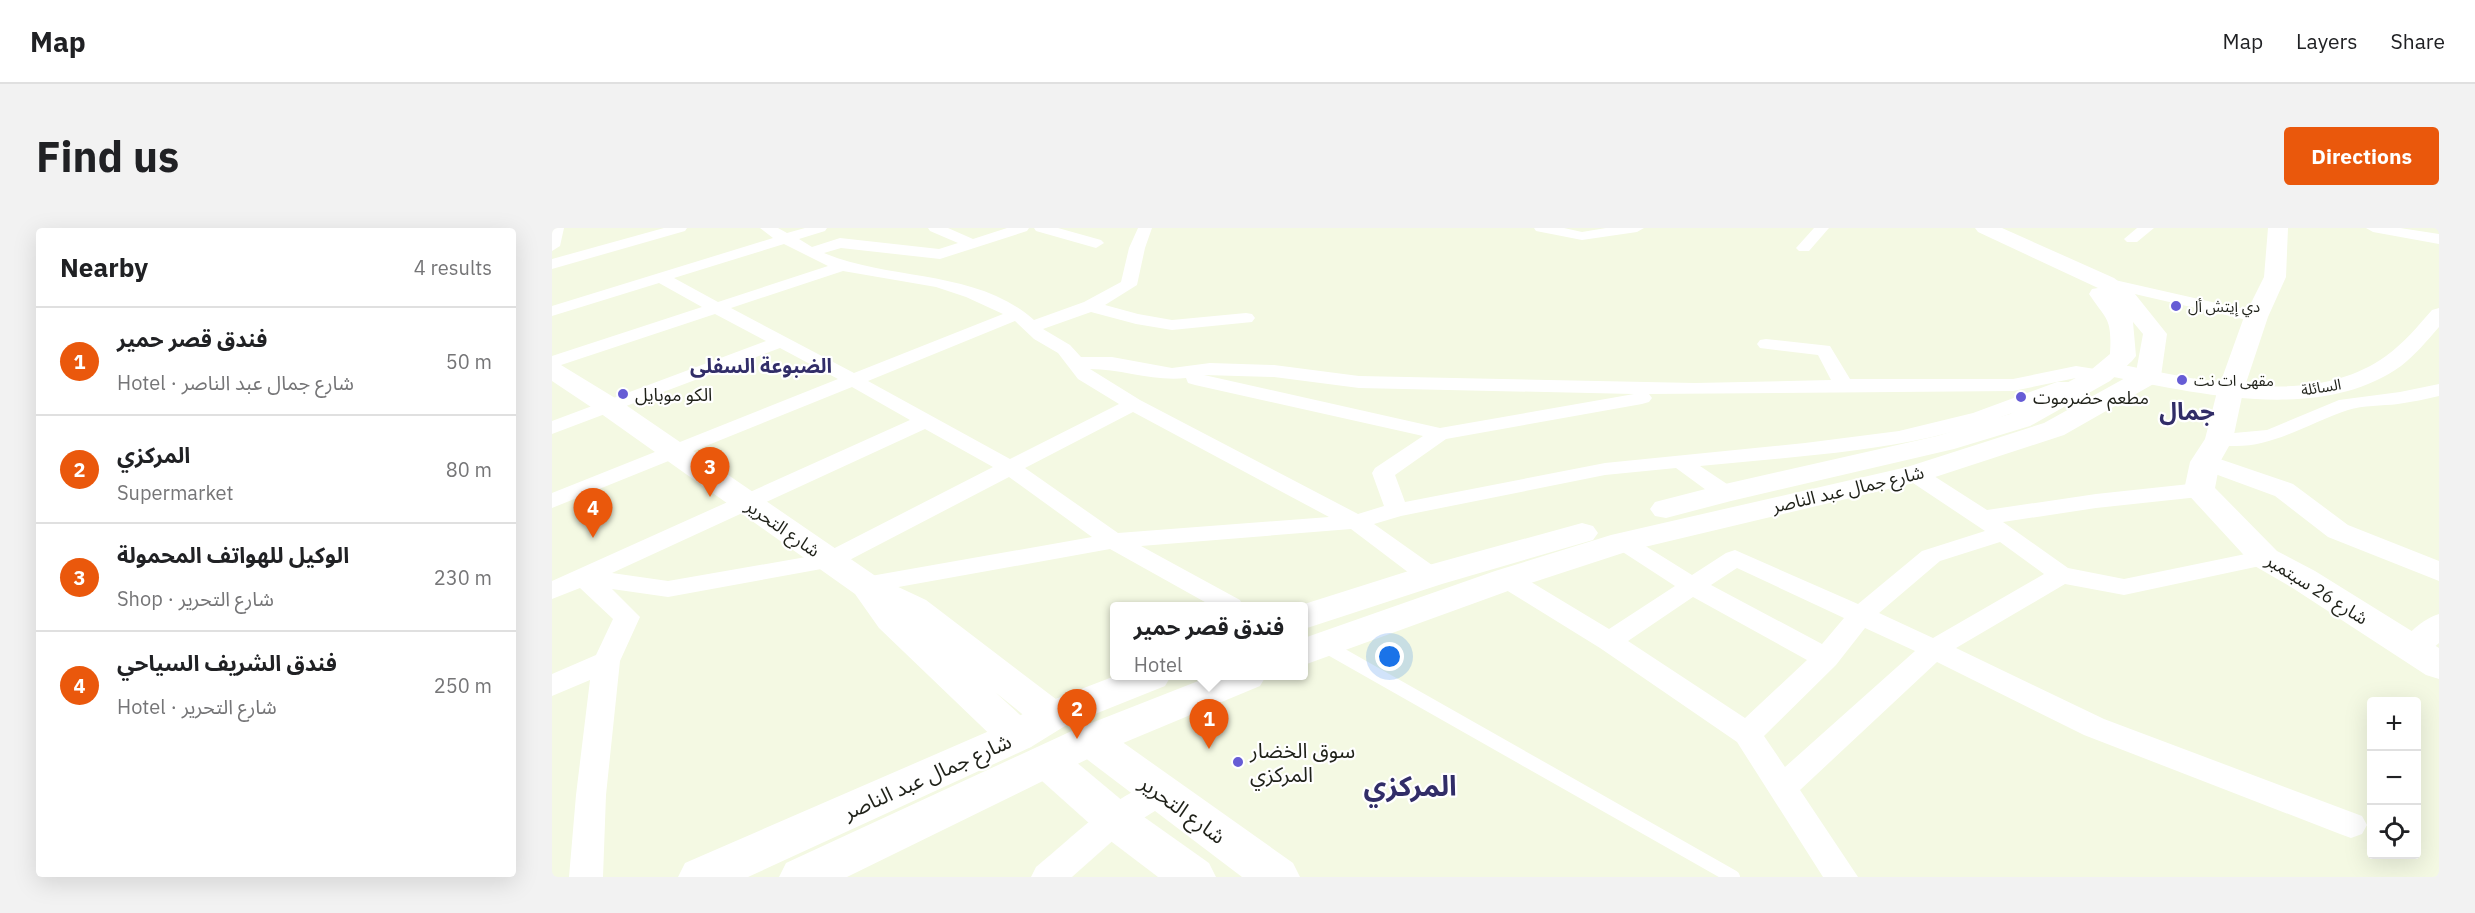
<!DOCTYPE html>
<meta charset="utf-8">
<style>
:root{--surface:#fff;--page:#f2f2f2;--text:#202124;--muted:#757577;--line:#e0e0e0;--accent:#ea580c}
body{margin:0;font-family:"IBM Plex Sans","Noto Sans Arabic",sans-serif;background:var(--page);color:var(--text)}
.controls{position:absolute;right:18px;bottom:18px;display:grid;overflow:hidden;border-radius:6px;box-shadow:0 6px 24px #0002}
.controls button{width:54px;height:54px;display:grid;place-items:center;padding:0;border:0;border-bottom:2px solid var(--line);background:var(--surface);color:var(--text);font:30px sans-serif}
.you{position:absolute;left:838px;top:429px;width:21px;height:21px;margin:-15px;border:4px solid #fff;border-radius:50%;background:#1a73e8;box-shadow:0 0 0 9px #1a73e833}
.badge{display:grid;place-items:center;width:39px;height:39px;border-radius:50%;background:var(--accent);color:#fff;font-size:20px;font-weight:700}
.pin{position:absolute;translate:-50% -50px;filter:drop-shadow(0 2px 3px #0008)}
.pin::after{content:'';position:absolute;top:32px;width:21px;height:18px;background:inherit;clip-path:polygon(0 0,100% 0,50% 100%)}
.popup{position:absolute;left:558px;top:374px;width:198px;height:78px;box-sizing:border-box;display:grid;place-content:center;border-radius:6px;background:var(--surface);filter:drop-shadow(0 2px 4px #0005);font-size:20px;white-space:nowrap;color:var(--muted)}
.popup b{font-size:22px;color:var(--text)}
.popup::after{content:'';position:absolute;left:50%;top:100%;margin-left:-12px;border:12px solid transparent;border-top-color:var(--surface)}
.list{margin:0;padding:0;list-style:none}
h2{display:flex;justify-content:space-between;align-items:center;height:78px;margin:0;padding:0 24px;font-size:26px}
h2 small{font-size:20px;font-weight:400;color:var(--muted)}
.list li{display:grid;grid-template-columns:39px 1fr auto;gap:18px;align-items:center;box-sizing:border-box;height:108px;padding:0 24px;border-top:2px solid var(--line)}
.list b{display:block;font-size:22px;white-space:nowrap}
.list p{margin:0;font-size:20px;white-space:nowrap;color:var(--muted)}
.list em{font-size:20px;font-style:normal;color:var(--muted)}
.icon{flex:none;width:33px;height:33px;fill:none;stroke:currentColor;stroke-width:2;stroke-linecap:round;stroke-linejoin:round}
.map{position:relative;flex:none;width:1887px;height:649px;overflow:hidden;border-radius:6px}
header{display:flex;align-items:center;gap:36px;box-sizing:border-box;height:84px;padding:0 30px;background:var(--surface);border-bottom:2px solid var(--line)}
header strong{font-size:28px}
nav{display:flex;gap:33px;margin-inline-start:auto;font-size:21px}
.intro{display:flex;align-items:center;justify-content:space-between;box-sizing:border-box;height:144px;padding:0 36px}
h1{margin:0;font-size:42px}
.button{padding:15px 27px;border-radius:6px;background:var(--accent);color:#fff;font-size:21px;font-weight:700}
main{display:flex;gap:36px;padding:0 36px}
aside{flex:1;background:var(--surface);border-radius:6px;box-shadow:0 6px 24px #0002}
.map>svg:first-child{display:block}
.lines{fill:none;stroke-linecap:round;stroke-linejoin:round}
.service{stroke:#fff;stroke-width:14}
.minor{fill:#fff;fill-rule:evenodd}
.tertiary{fill:#fff;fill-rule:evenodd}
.secondary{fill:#fff;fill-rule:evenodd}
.primary{fill:#fff;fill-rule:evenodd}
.poi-dot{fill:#665cd5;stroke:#fff;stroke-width:2}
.labels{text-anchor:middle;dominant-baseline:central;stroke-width:4.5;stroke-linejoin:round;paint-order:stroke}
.far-poi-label{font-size:15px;fill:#1f2119;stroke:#fff;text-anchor:start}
.far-street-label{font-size:15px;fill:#1f2119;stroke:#fff}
.poi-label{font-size:18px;fill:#1f2119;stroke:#fff;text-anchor:start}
.street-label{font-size:18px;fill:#1f2119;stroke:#fff}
.far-district-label{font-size:20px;font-weight:bold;fill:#312d68;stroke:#fff}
.near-poi-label{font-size:21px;fill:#1f2119;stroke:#fff;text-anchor:start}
.near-street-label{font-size:21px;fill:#1f2119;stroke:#fff}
.district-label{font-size:24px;font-weight:bold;fill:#312d68;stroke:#fff}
.near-district-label{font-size:28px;font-weight:bold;fill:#312d68;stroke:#fff}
</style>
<header>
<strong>Map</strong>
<nav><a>Map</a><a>Layers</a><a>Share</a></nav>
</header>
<div class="intro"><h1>Find us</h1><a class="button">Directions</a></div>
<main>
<aside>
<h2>Nearby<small>4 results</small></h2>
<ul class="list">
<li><span class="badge">1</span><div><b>فندق قصر حمير</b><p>Hotel · شارع جمال عبد الناصر</p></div><em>50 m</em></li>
<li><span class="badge">2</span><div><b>المركزي</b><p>Supermarket</p></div><em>80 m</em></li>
<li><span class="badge">3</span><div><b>الوكيل للهواتف المحمولة</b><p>Shop · شارع التحرير</p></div><em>230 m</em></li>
<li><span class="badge">4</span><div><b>فندق الشريف السياحي</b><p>Hotel · شارع التحرير</p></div><em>250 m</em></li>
</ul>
</aside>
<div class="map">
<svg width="1887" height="649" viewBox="0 0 1887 649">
<rect width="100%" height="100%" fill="#f4f9e3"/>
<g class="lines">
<path class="service" d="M772 417 1181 649"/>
<g class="minor">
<path d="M0 0H12L8 18 0 23Z"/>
<path d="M112 0H135L133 3 0 41V31Z"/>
<path d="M208 0H226L235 5 253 0H275L273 3 247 11 260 19 288 10 387 21 406 15 378 3 376 0H396L421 11 455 0H477L475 3 388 31 289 20 272 25C338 53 425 41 482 92L532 74 569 54 577 20 586 0H600L593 20 585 57 553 77 586 86 620 92 694 85 700 86 703 90 700 94 620 102 584 96 539 84 491 101 518 117 529 129H560L620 140 658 135 722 137 807 148 1143 155 1279 152 1266 127 1208 120 1205 116 1208 112 1214 111 1278 118 1298 151H1461L1524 138 1556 143 1558 147 1556 151 1549 153 1524 150 1461 163 1097 166 1100 170 1097 174 1090 176 894 211 843 247 853 274 1053 235 1253 215 1347 203 1421 185 1505 154H1519L1522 158 1519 162C1474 181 1428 198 1380 209 1304 226 1226 230 1148 238L1181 260 1184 265 1181 270 1173 272 1165 270 1124 240 1053 247 849 288 822 296 887 342 890 348 887 354 878 356 869 354 799 301 589 318 688 372 691 378H660L558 321 313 365 304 363 301 357 304 351 313 349 540 309 457 249 286 338 116 369 60 361 88 389 68 433 54 567 51 649H17L24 567 38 452 0 468V446L44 427 61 391 28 360 0 371V353L358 192 300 159 0 280V265L286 151 228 120 0 206V193L214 113 163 86 0 140V128L150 79 107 55 0 88V78L221 10ZM232 16 276 38 166 74 122 50ZM291 43 384 59 414 69 451 86 302 145 179 80ZM463 93 482 111 506 125 526 151 567 176 458 231 316 153ZM538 141C570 141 603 154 634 150L636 155 643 157 871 208 823 240 820 245 832 278 806 286 588 172ZM652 147 722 149 807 160 1082 166 888 200ZM581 184 777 289 566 305 473 240ZM373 201 441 239 271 326 116 353 60 345Z"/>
<path d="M482 0H506L549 12 552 15 544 20 484 3Z"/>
<path d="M982 0H1012L1030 4 1054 0H1092L1085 4 1030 12 984 3Z"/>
<path d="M1262 0H1277L1257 23H1247L1244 20Z"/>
<path d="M1585 0H1602L1585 14H1575L1572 11Z"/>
<path d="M1814 0H1848L1887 6V16L1821 4Z"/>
<path d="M1554 50 1704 84 1710 85 1713 89 1710 93 1704 94 1548 58 1546 55Z"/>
<path d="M1887 156V168C1874 171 1860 174 1846 176 1830 178 1811 177 1796 182 1751 197 1709 228 1660 215L1657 211 1660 207 1715 202 1787 172 1848 164Z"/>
<path d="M1363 239 1371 241 1435 282 1544 266 1647 255 1655 257 1658 262 1655 267 1647 269 1544 280 1451 294 1516 340 1572 351 1713 322 1722 325 1725 330 1722 335 1572 367 1513 356 1404 420 1552 491 1810 588 1815 597 1810 606 1799 610 1788 606 1532 507 1385 434 1248 562 1306 649H1271L1185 514 1048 420 946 357 943 351 946 345 955 343 964 345 1057 401 1123 358 1063 319 1059 314 1063 309 1071 307 1079 309 1140 347 1174 325 1183 322 1306 376 1370 323 1433 303 1355 251 1352 246 1355 241ZM1448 314 1492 346 1381 410 1327 385 1388 333ZM1185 340 1292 390 1270 416 1159 357ZM1141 369 1255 432 1193 490 1076 413ZM1313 400 1363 423 1233 539 1212 508 1284 437Z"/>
<path d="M608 552 619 555 623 564 619 573 574 601 520 649H479L484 639C522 608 561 567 608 552Z"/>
</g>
<g class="tertiary">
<path d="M1887 80V99C1875 113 1863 127 1849 138 1768 196 1645 165 1556 148L1548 146 1545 141 1548 136 1556 134C1641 150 1758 183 1834 128 1852 115 1866 98 1880 82Z"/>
<path d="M1653 226 1741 256 1796 297 1887 333V353L1776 309 1723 268 1644 239 1640 234 1644 229Z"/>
<path d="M1887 386V415C1874 427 1867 434 1850 429L1845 421C1854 406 1871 391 1887 386Z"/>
</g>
<g class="secondary">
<path d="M1716 0H1736L1734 49 1716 89 1691 164 1681 211 1668 234 1663 260 1725 323 1763 343 1887 420V451L1874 447 1739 359 1701 337 1632 262 1638 234 1653 211 1665 164 1692 89 1712 49Z"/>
<path d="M0 134 9 137 68 173 325 349 374 372 513 478 519 488 513 498 499 503 485 498 443 464 479 497 485 508 479 519 465 523 451 519 327 400 303 366 48 185 0 153Z"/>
<path d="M538 496 552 501 741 635 748 649H690L524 523 518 512 524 501Z"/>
<path d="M496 518 511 523 578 579 657 635 664 649H606L548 605 481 545 475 534 481 523Z"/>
</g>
<g class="primary">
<path d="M1423 0H1450L1562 50 1583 66 1615 106 1609 148 1605 154 1512 207 1374 252 1080 322 967 359 752 437V410L943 343 1059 307 1355 239 1492 195 1584 144 1591 106 1581 94 1584 128 1580 133 1558 153 1478 198 1402 221 1179 273 1114 290 1103 288 1098 281 1103 274 1173 256 1385 208 1458 186 1540 141 1558 126C1560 89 1555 93 1537 66L1540 61 1546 60 1426 4Z"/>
<path d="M1030 295 1041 298 1046 305 1041 312 890 356 752 401V378H746L866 340Z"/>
<path d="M563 448H619L613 458 513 498 479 519 196 649H126L133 635 451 497 485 478Z"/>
<path d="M659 448H714L708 458 552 523 295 649H227L234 635 524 501Z"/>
</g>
</g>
<g class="poi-dot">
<circle cx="1624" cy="78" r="6"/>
<circle cx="1630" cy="152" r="6"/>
<circle cx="71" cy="166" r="6"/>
<circle cx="1469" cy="169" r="6"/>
<circle cx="686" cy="534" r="6"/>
</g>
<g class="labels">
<g class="far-poi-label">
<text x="1636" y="78">دي إيتش أل</text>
<text x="1642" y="152">مقهى ات نت</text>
</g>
<g class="far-street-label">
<text transform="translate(1769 159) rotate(-9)">السائلة</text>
</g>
<g class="poi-label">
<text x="83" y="166">الكو موبايل</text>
<text x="1481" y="169">مطعم حضرموت</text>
</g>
<g class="street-label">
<text transform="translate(1296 261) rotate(-13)">شارع جمال عبد الناصر</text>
<text transform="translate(231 300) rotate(35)">شارع التحرير</text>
<text transform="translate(1765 361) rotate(32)">شارع 26 سبتمبر</text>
</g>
<g class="far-district-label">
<text x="209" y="137">الضبوعة السفلى</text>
</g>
<g class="near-poi-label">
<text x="698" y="522">سوق الخضار<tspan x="698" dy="24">المركزي</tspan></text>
</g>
<g class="near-street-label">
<text transform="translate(375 548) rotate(-24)">شارع جمال عبد الناصر</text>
<text transform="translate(631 581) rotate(36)">شارع التحرير</text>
</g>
<g class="district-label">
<text x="1635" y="183">جمال</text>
</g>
<g class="near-district-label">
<text x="858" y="557">المركزي</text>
</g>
</g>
</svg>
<div class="controls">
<button>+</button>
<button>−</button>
<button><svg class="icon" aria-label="locate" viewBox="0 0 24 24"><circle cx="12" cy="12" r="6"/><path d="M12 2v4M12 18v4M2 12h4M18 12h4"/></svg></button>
</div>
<div class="you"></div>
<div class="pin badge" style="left:657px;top:521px">1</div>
<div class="popup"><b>فندق قصر حمير</b>Hotel</div>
<div class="pin badge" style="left:525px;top:511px">2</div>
<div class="pin badge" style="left:158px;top:269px">3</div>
<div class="pin badge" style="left:41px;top:310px">4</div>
</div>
</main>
